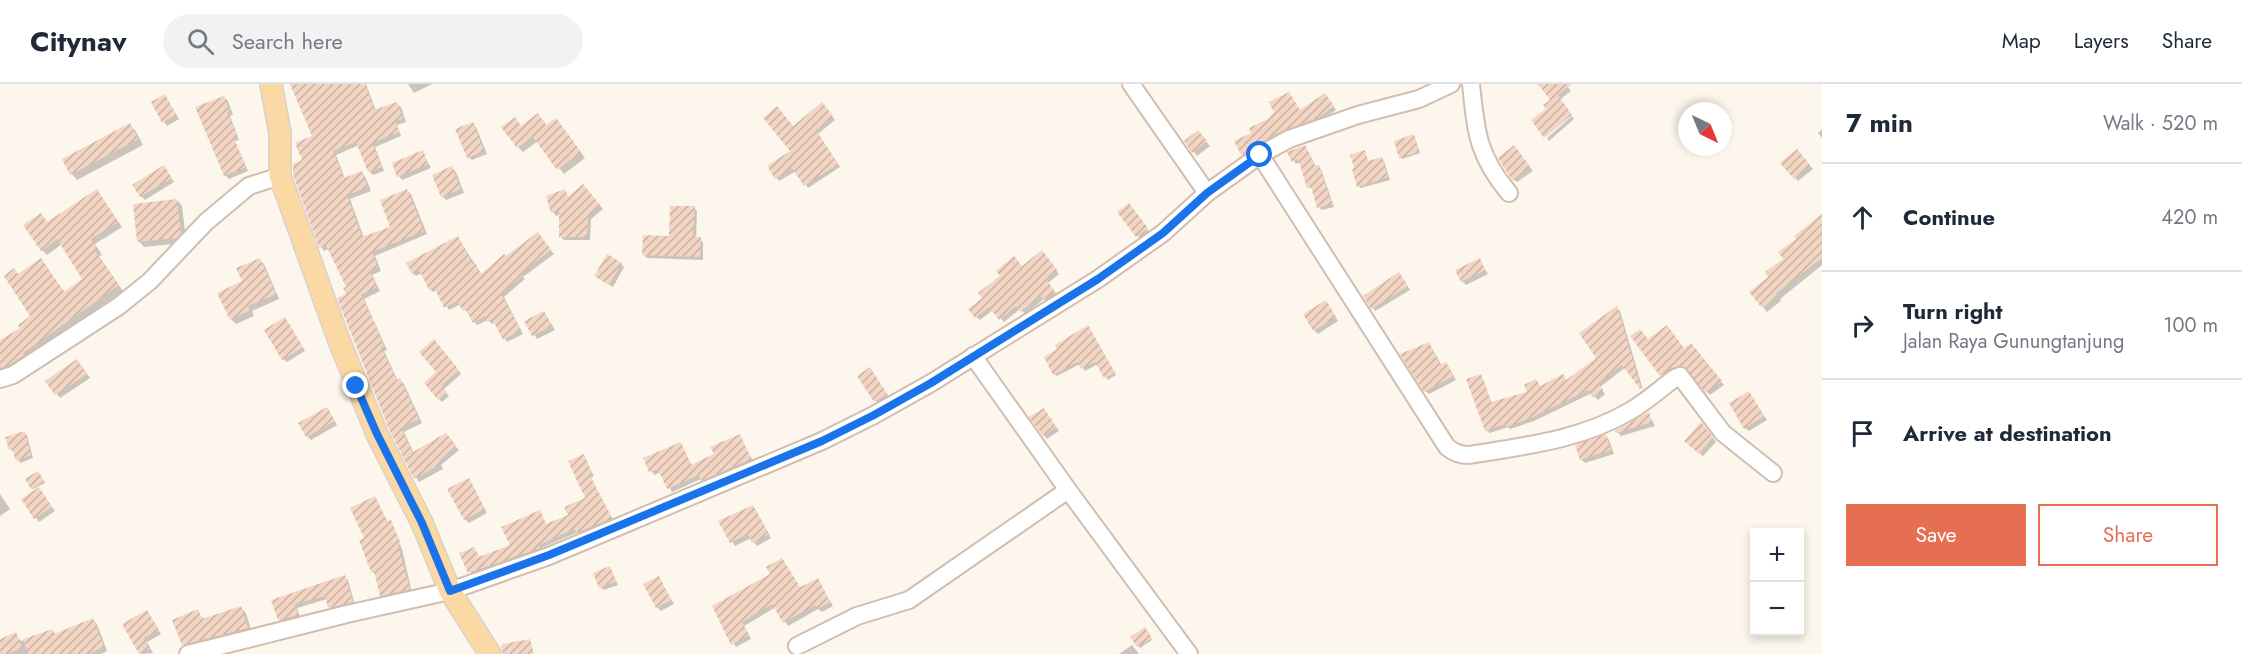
<!DOCTYPE html>
<meta charset="utf-8">
<style>
:root{--surface:#fff;--page:#f2f2f3;--text:#1f2937;--muted:#747a83;--line:#e0e1e3;--accent:#e76f51}
body{margin:0;font-family:Jost,sans-serif;background:var(--page);color:var(--text)}
.controls{position:absolute;right:18px;bottom:18px;display:grid;overflow:hidden;border-radius:0px;box-shadow:0 3px 9px #0003}
.controls button{width:54px;height:54px;display:grid;place-items:center;padding:0;border:0;border-bottom:2px solid var(--line);background:var(--surface);color:var(--text);font:30px sans-serif}
.compass{position:absolute;left:1678px;top:18px;width:54px;height:54px;border-radius:50%;background:var(--surface);box-shadow:0 3px 9px #0003;rotate:137deg}
.stop{position:absolute;width:18px;height:18px;margin:-14px;border:4px solid #1a73e8;border-radius:50%;background:#fff}
.stop.end{background:#1a73e8;border-color:#fff;box-shadow:0 2px 6px #0008}
.list{margin:0;padding:0;list-style:none}
h2{display:flex;justify-content:space-between;align-items:center;height:78px;margin:0;padding:0 24px;font-size:26px}
h2 small{font-size:20px;font-weight:400;color:var(--muted)}
.list li{display:grid;grid-template-columns:39px 1fr auto;gap:18px;align-items:center;box-sizing:border-box;height:108px;padding:0 24px;border-top:2px solid var(--line)}
.list b{display:block;font-size:22px;white-space:nowrap}
.list p{margin:0;font-size:20px;white-space:nowrap;color:var(--muted)}
.list em{font-size:20px;font-style:normal;color:var(--muted)}
.actions{display:flex;gap:12px;padding:18px 24px}
.actions a{flex:1;padding:14px 0;border:2px solid var(--accent);border-radius:0px;text-align:center;font-size:21px;color:var(--accent)}
.actions .main{background:var(--accent);color:#fff}
.icon{flex:none;width:33px;height:33px;fill:none;stroke:currentColor;stroke-width:2;stroke-linecap:round;stroke-linejoin:round}
.map{position:relative;flex:none;width:1822px;height:570px;overflow:hidden}
header{display:flex;align-items:center;gap:36px;box-sizing:border-box;height:84px;padding:0 30px;background:var(--surface);border-bottom:2px solid var(--line)}
header strong{font-size:28px}
nav{display:flex;gap:33px;margin-inline-start:auto;font-size:21px}
.search{width:420px;height:54px;background:var(--page);display:flex;align-items:center;gap:15px;box-sizing:border-box;padding:0 21px;border-radius:33px;color:var(--muted);font-size:22px}
main{display:flex}
aside{flex:1;background:var(--surface)}
.map>svg:first-child{display:block}
.shadow{fill:#0003}
.building{fill:url(#building-hatch)}
.lines{fill:none;stroke-linecap:round;stroke-linejoin:round}
.minor-casing{stroke:#d1beb0;stroke-width:20}
.major-casing{stroke:#dad1cd;stroke-width:24}
.minor{stroke:#fff;stroke-width:16}
.major{stroke:#fbd9a5;stroke-width:21}
.route{stroke:#1a73e8;stroke-width:8}
</style>
<header>
<strong>Citynav</strong>
<div class="search"><svg class="icon" aria-label="search" viewBox="0 0 24 24"><circle cx="10" cy="10" r="6"/><path d="M15 15l6 6"/></svg>Search here</div>
<nav><a>Map</a><a>Layers</a><a>Share</a></nav>
</header>
<main>
<div class="map">
<svg width="1822" height="570" viewBox="0 0 1822 570">
<defs>
<pattern id="building-hatch" width="6" height="6" patternUnits="userSpaceOnUse" patternTransform="scale(1.5)"><rect width="6" height="6" fill="#f3d5c3"/><path d="M-1 1l2-2M0 6l6-6M5 7l2-2" fill="none" stroke="#cab0a1"/></pattern>
</defs>
<rect width="100%" height="100%" fill="#fdf6ec"/>
<g class="shadow">
<path d="M294 0H366L376 27 397 20 401 23 406 38 397 41 401 52 375 63 384 87 373 91 370 88 359 61 336 71 345 95 361 88 365 92 371 107 350 115 364 154 392 144 407 107 411 110 427 150 375 172 381 187 372 191 380 207 364 215 378 246 387 266 384 267 398 297 400 296 404 300 422 339 404 348 414 369 449 355 459 366 441 381 443 385 419 398 390 344 348 211V204L329 165 324 167 321 163 304 77 314 53Z"/>
<path d="M408 0H432L414 9Z"/>
<path d="M1541 0H1565L1571 7 1548 25 1552 17Z"/>
<path d="M165 12 179 35 167 42 164 38Z"/>
<path d="M224 13 228 17 233 31 230 32 239 56 235 57 248 87 229 95 225 91Z"/>
<path d="M1328 14 1336 26 1321 36 1245 73 1243 71 1236 57 1253 49 1276 30 1301 28Z"/>
<path d="M822 20 835 36 818 50 840 83 808 104 796 87 779 97 769 83 793 67V44Z"/>
<path d="M1572 32 1574 35 1549 57 1547 54Z"/>
<path d="M543 36 547 43 561 41 585 74 564 90 538 57 523 68 518 63 521 43Z"/>
<path d="M472 39 476 43 487 70 472 76 468 73Z"/>
<path d="M129 41 135 46 143 61 77 96 72 90Z"/>
<path d="M1822 45V54L1818 49Z"/>
<path d="M1201 51 1210 62 1197 72 1186 57Z"/>
<path d="M1415 54 1420 69 1402 75 1400 73Z"/>
<path d="M1307 65 1316 83H1318L1321 85 1334 123 1322 126 1319 123 1313 105 1309 103 1301 78 1296 80 1289 69Z"/>
<path d="M1518 67 1533 87 1517 98 1513 95Z"/>
<path d="M1797 67 1813 85 1798 97 1782 79Z"/>
<path d="M422 68 431 84 402 96 399 92Z"/>
<path d="M1364 68 1369 79 1382 75 1384 77 1390 96 1361 104 1358 102Z"/>
<path d="M164 83 174 98 145 116 141 112Z"/>
<path d="M452 84 456 88 464 109 446 116 443 113 434 91Z"/>
<path d="M586 105 603 125 591 135 590 156H564L560 152 561 130 556 132 553 128 548 113 564 107 569 114Z"/>
<path d="M97 107 122 143 95 160 102 171 99 172 123 207 0 292V258L22 244 33 232 19 191 41 176 65 209 84 195 62 160 47 171 42 166 41 131 48 139Z"/>
<path d="M177 116 182 122 186 155 183 159 144 163 139 157Z"/>
<path d="M694 124 697 127 696 154 703 158V176L647 174 643 170 670 153Z"/>
<path d="M1132 125 1150 149 1141 156 1120 128Z"/>
<path d="M1822 132V181L1780 215 1781 217 1767 228 1763 223 1771 193 1798 155Z"/>
<path d="M458 154 482 191 541 154 554 170 523 193 525 195 504 213 523 250 507 258 496 238 492 240 488 236 477 241 461 220 449 226 437 206 433 208 430 205 422 189 416 192 413 189Z"/>
<path d="M1045 172 1059 190 1048 199 1057 211 1048 219 1044 215 1025 230 1020 225 1004 238 993 226 980 236 976 233 1022 184Z"/>
<path d="M259 175 264 180 279 215 252 227 254 232 236 240 231 235 244 197Z"/>
<path d="M1479 176 1488 190 1466 201 1462 197Z"/>
<path d="M621 180 624 183 613 203 596 192Z"/>
<path d="M1402 193 1410 206 1375 227 1365 212Z"/>
<path d="M1329 222 1338 237 1318 250 1314 246Z"/>
<path d="M1617 224 1620 227 1643 306 1626 283 1600 303 1605 310 1598 316 1592 309 1534 337 1510 345 1508 343 1490 349 1486 346 1480 292 1483 295 1492 320 1530 308 1536 297 1541 303 1563 292 1567 297 1598 274Z"/>
<path d="M544 228 555 246 537 255 526 238Z"/>
<path d="M288 239 305 267 287 278 283 275Z"/>
<path d="M1090 245 1116 291 1108 296 1098 280 1085 287 1080 280 1057 292 1054 290Z"/>
<path d="M1632 252 1684 266 1695 264 1724 301 1710 311 1688 285 1675 287 1665 295Z"/>
<path d="M1429 259 1442 282 1446 279 1456 296 1429 310 1425 307Z"/>
<path d="M437 260 461 290 443 306 449 312 442 318 439 315Z"/>
<path d="M81 281 90 294 60 314 47 297Z"/>
<path d="M873 289 890 314 879 321 859 292Z"/>
<path d="M1749 309 1767 336 1749 347 1745 344Z"/>
<path d="M327 324 337 341 311 356 307 352Z"/>
<path d="M1044 325 1059 347 1047 355 1044 351Z"/>
<path d="M1648 329 1655 342 1621 352 1617 348Z"/>
<path d="M1705 343 1716 358 1703 372 1686 357Z"/>
<path d="M24 349 27 351 33 374 20 379 14 368 10 365Z"/>
<path d="M739 351 754 379 706 399 701 395 672 408 661 388 654 391 645 375 681 360 692 382 716 371Z"/>
<path d="M1606 352 1609 356 1614 370 1585 379 1581 375Z"/>
<path d="M583 372 594 392 591 394 614 438 581 452 578 448 541 464 543 467 473 492 461 470 474 464 480 474 512 461 539 428 547 442 570 432 587 414Z"/>
<path d="M40 390 45 399 33 405 32 404Z"/>
<path d="M468 396 487 429 469 439 465 435Z"/>
<path d="M39 405 55 427 39 438 23 416Z"/>
<path d="M0 410 10 425 0 432Z"/>
<path d="M375 414 388 438 393 440H391L402 465 412 509 385 515 382 511 376 491 372 487 366 454Z"/>
<path d="M753 422 771 454 757 462 751 454 735 462 720 437Z"/>
<path d="M782 475 801 505 817 495 833 522 822 528 818 525 788 542 776 523 744 542 751 555 736 563 714 523 772 491Z"/>
<path d="M610 484 618 501 604 506 600 503Z"/>
<path d="M345 493 348 496 355 521 333 527 327 515 297 524 301 535 283 539 280 536 273 517Z"/>
<path d="M658 493 674 520 661 527 657 523Z"/>
<path d="M241 524 246 529 252 549 189 566 184 561 174 537 197 527 204 536Z"/>
<path d="M146 528 161 550 147 558 153 569 141 570 124 541Z"/>
<path d="M92 535 97 540 107 567 101 570H0V556L15 550 21 557 52 547 56 550Z"/>
<path d="M1146 546 1152 556 1140 564 1132 553Z"/>
<path d="M1132 561 1139 570H1119Z"/>
</g>
<g class="building">
<path d="M290 0H366L374 26 397 18 403 35 395 37 399 48 372 59 382 83 368 88 356 58 333 67 344 94 362 87 368 103 347 111 362 153 390 143 380 116 407 105 424 147 372 168 378 183 369 187 377 203 361 211 375 240 384 262 381 263 397 296 400 294 419 335 401 344 413 368 446 349 456 361 439 377 441 380 414 395 389 345 337 214 346 210 343 204 346 203 326 161 319 164 293 90V80L302 76 295 59 312 52Z"/>
<path d="M1538 0H1572L1551 16 1558 11 1572 31 1544 54 1531 36 1546 25 1543 21 1550 16Z"/>
<path d="M1289 8 1300 26 1325 9 1334 22 1318 34 1284 46 1252 63 1241 71 1234 57 1251 49 1249 44 1270 34 1269 32 1274 29 1269 18Z"/>
<path d="M165 10 176 31 162 39 151 18Z"/>
<path d="M224 12 230 27 227 28 237 52 233 53 246 83 224 92 195 23Z"/>
<path d="M822 18 833 32 816 46 838 80 804 102 792 84 775 95 767 82 790 67 763 34 777 22 793 42Z"/>
<path d="M538 29 546 41 556 34 581 68 557 86 533 53 517 64 501 43 515 33 521 42Z"/>
<path d="M473 38 484 67 467 74 455 45Z"/>
<path d="M130 39 138 55 70 91 62 75Z"/>
<path d="M1198 46 1207 57 1192 69 1184 57Z"/>
<path d="M1414 50 1419 68 1399 74 1394 57Z"/>
<path d="M1305 61 1315 82 1319 81 1332 120 1317 124 1311 103 1307 104 1298 75 1292 78 1287 68Z"/>
<path d="M1514 61 1530 83 1512 96 1498 74Z"/>
<path d="M1797 65 1810 81 1794 95 1780 79Z"/>
<path d="M423 66 428 80 397 93 392 79Z"/>
<path d="M1365 66 1368 77 1382 73 1388 93 1357 103 1352 85 1354 84 1350 71Z"/>
<path d="M164 81 172 94 140 113 132 101Z"/>
<path d="M452 82 461 105 441 113 432 91Z"/>
<path d="M583 100 600 121 588 132 587 153H559V126L551 129 546 112 565 105 568 113Z"/>
<path d="M97 105 118 138 91 155 98 165 95 167 119 201 23 269 24 271 9 281 0 284V256L20 244 18 241 30 232 4 192 14 184 18 190 41 174 64 208 82 195 57 155 41 167 23 141 41 129 47 138Z"/>
<path d="M177 115 181 149 177 154 137 158 133 120Z"/>
<path d="M1129 119 1148 144 1136 153 1117 128Z"/>
<path d="M670 122H695L693 152 701 153 700 173 642 171 643 151 669 152Z"/>
<path d="M1822 130V174L1776 209 1778 212 1762 224 1749 208 1768 193 1765 188 1783 175 1778 168 1796 155 1794 152Z"/>
<path d="M538 148 551 166 521 189 523 191 501 210 521 246 503 256 492 235 487 238 485 232 473 239 466 226 463 227 457 217 444 224 434 203 429 206 419 186 412 190 406 179 458 152 473 180 475 179 481 190 504 170 506 172Z"/>
<path d="M1042 166 1057 186 1046 195 1055 207 1043 216 1040 212 1020 228 1016 222 999 236 989 223 975 234 968 225 982 214 978 209 1000 192 996 187 1014 172 1022 182Z"/>
<path d="M607 170 622 179 609 201 594 192Z"/>
<path d="M260 174 276 210 248 222 250 226 230 236 217 209 242 197 236 184Z"/>
<path d="M1480 174 1485 186 1461 198 1455 186Z"/>
<path d="M1399 188 1408 202 1371 225 1363 212Z"/>
<path d="M1326 216 1336 233 1313 247 1303 230Z"/>
<path d="M1617 222 1641 304 1640 305 1622 281 1598 299 1603 306 1593 314 1588 306 1531 334 1506 343 1505 340 1485 347 1466 295 1481 290 1491 318 1527 308 1524 301 1536 295 1540 302 1563 290 1566 296 1596 274 1579 249Z"/>
<path d="M544 227 552 242 532 252 524 237Z"/>
<path d="M285 233 303 263 282 276 264 246Z"/>
<path d="M1088 241 1115 289 1104 294 1095 278 1081 285 1077 278 1053 291 1044 273 1057 265 1055 261Z"/>
<path d="M1667 241 1684 264 1691 259 1722 297 1706 309 1683 282 1671 284 1660 292 1630 252 1640 245 1648 255Z"/>
<path d="M434 255 459 286 441 302 447 308 438 316 424 299 436 288 419 268Z"/>
<path d="M1429 258 1440 281 1446 278 1454 292 1424 308 1400 270Z"/>
<path d="M77 275 87 290 55 311 45 297Z"/>
<path d="M870 283 887 310 874 318 857 292Z"/>
<path d="M1749 307 1764 332 1744 345 1729 319Z"/>
<path d="M327 323 335 337 306 353 298 339Z"/>
<path d="M1044 324 1056 343 1043 352 1029 333Z"/>
<path d="M1649 328 1652 338 1616 349 1615 347Z"/>
<path d="M1701 338 1713 353 1699 370 1684 357Z"/>
<path d="M25 347 31 371 16 377 12 365 9 366 5 353Z"/>
<path d="M740 350 751 375 701 397 699 391 667 405 658 385 649 388 643 374 681 358 691 381 714 370 710 363Z"/>
<path d="M1606 350 1611 366 1580 376 1575 361Z"/>
<path d="M584 370 592 389 589 390 612 434 576 449 574 445 539 461 540 464 468 489 459 469 474 463 479 473 510 461 501 443 540 426 546 440 568 431 564 423 585 414 568 377Z"/>
<path d="M38 387 44 397 31 405 25 395Z"/>
<path d="M469 394 485 425 464 436 447 405Z"/>
<path d="M39 403 52 423 34 435 21 415Z"/>
<path d="M375 412 387 437 391 436 401 460 398 462 410 505 380 512 374 487 371 488 359 456 364 454 350 424Z"/>
<path d="M753 421 769 450 752 459 748 450 730 459 718 437Z"/>
<path d="M782 474 800 503 818 494 830 518 817 525 815 521 783 539 772 520 742 538 749 551 731 561 712 522 770 490 766 483Z"/>
<path d="M610 482 616 497 599 504 593 489Z"/>
<path d="M345 491 353 518 328 524 325 512 295 520 298 531 278 536 271 516Z"/>
<path d="M659 492 671 516 656 524 643 500Z"/>
<path d="M241 522 248 544 182 561 172 536 198 525 202 535Z"/>
<path d="M147 526 159 546 144 554 150 565 139 570 122 540Z"/>
<path d="M93 534 104 563 87 570H28L23 555 53 545 54 550Z"/>
<path d="M1145 543 1152 554 1137 563 1130 553Z"/>
<path d="M16 548 22 564 6 570H0V555Z"/>
<path d="M530 555 534 570H503L501 563 503 560Z"/>
</g>
<g class="lines">
<defs>
<g id="minor">
<path d="M1131 0 1207 109"/>
<path d="M1471 0C1476 47 1477 71 1509 109"/>
<path d="M1260 71 1447 363C1455 369 1460 371 1469 371 1524 362 1581 356 1630 327 1646 318 1660 305 1675 294L1680 292 1723 349 1773 389"/>
<path d="M973 272 1068 406 1189 570"/>
<path d="M0 295 13 291 119 222 150 197 206 138 249 102 280 92"/>
<path d="M797 562 857 532 909 516 1068 406"/>
<path d="M188 570 347 530 450 507 549 472 822 357 874 331 931 299 1098 195 1163 149 1207 109 1260 71 1289 55 1358 31 1419 15 1451 0"/>
</g>
<path id="major" d="M271 0 280 49V92L338 254 377 350 422 439 450 507 490 570"/>
</defs>
<use href="#minor" class="minor-casing"/>
<use href="#major" class="major-casing"/>
<use href="#minor" class="minor"/>
<use href="#major" class="major"/>
</g>
<g class="lines">
<path class="route" d="M356 302 377 350 422 439 450 507 549 471 822 357 874 331 931 299 1098 195 1163 149 1207 109 1260 71"/>
</g>
</svg>
<div class="controls">
<button>+</button>
<button>−</button>
</div>
<svg class="compass" viewBox="-18 -18 36 36"><path d="M0-13l5 13h-10z" fill="#e53935"/><path d="M0 13l5-13h-10z" fill="#747a83"/></svg>
<div class="stop" style="left:1260px;top:71px"></div>
<div class="stop end" style="left:356px;top:302px"></div>
</div>
<aside>
<h2>7 min<small>Walk · 520 m</small></h2>
<ul class="list">
<li><svg class="icon" aria-label="ahead" viewBox="0 0 24 24"><path d="M12 20V5M6 11l6-6 6 6"/></svg><div><b>Continue</b></div><em>420 m</em></li>
<li><svg class="icon" aria-label="right" viewBox="0 0 24 24"><path d="M7 20v-9h11M14 6l5 5-5 5"/></svg><div><b>Turn right</b><p>Jalan Raya Gunungtanjung</p></div><em>100 m</em></li>
<li><svg class="icon" aria-label="arrive" viewBox="0 0 24 24"><path d="M6 21V4h12l-3 4 3 4H6"/></svg><div><b>Arrive at destination</b></div></li>
</ul>
<div class="actions"><a class="main">Save</a><a>Share</a></div>
</aside>
</main>
